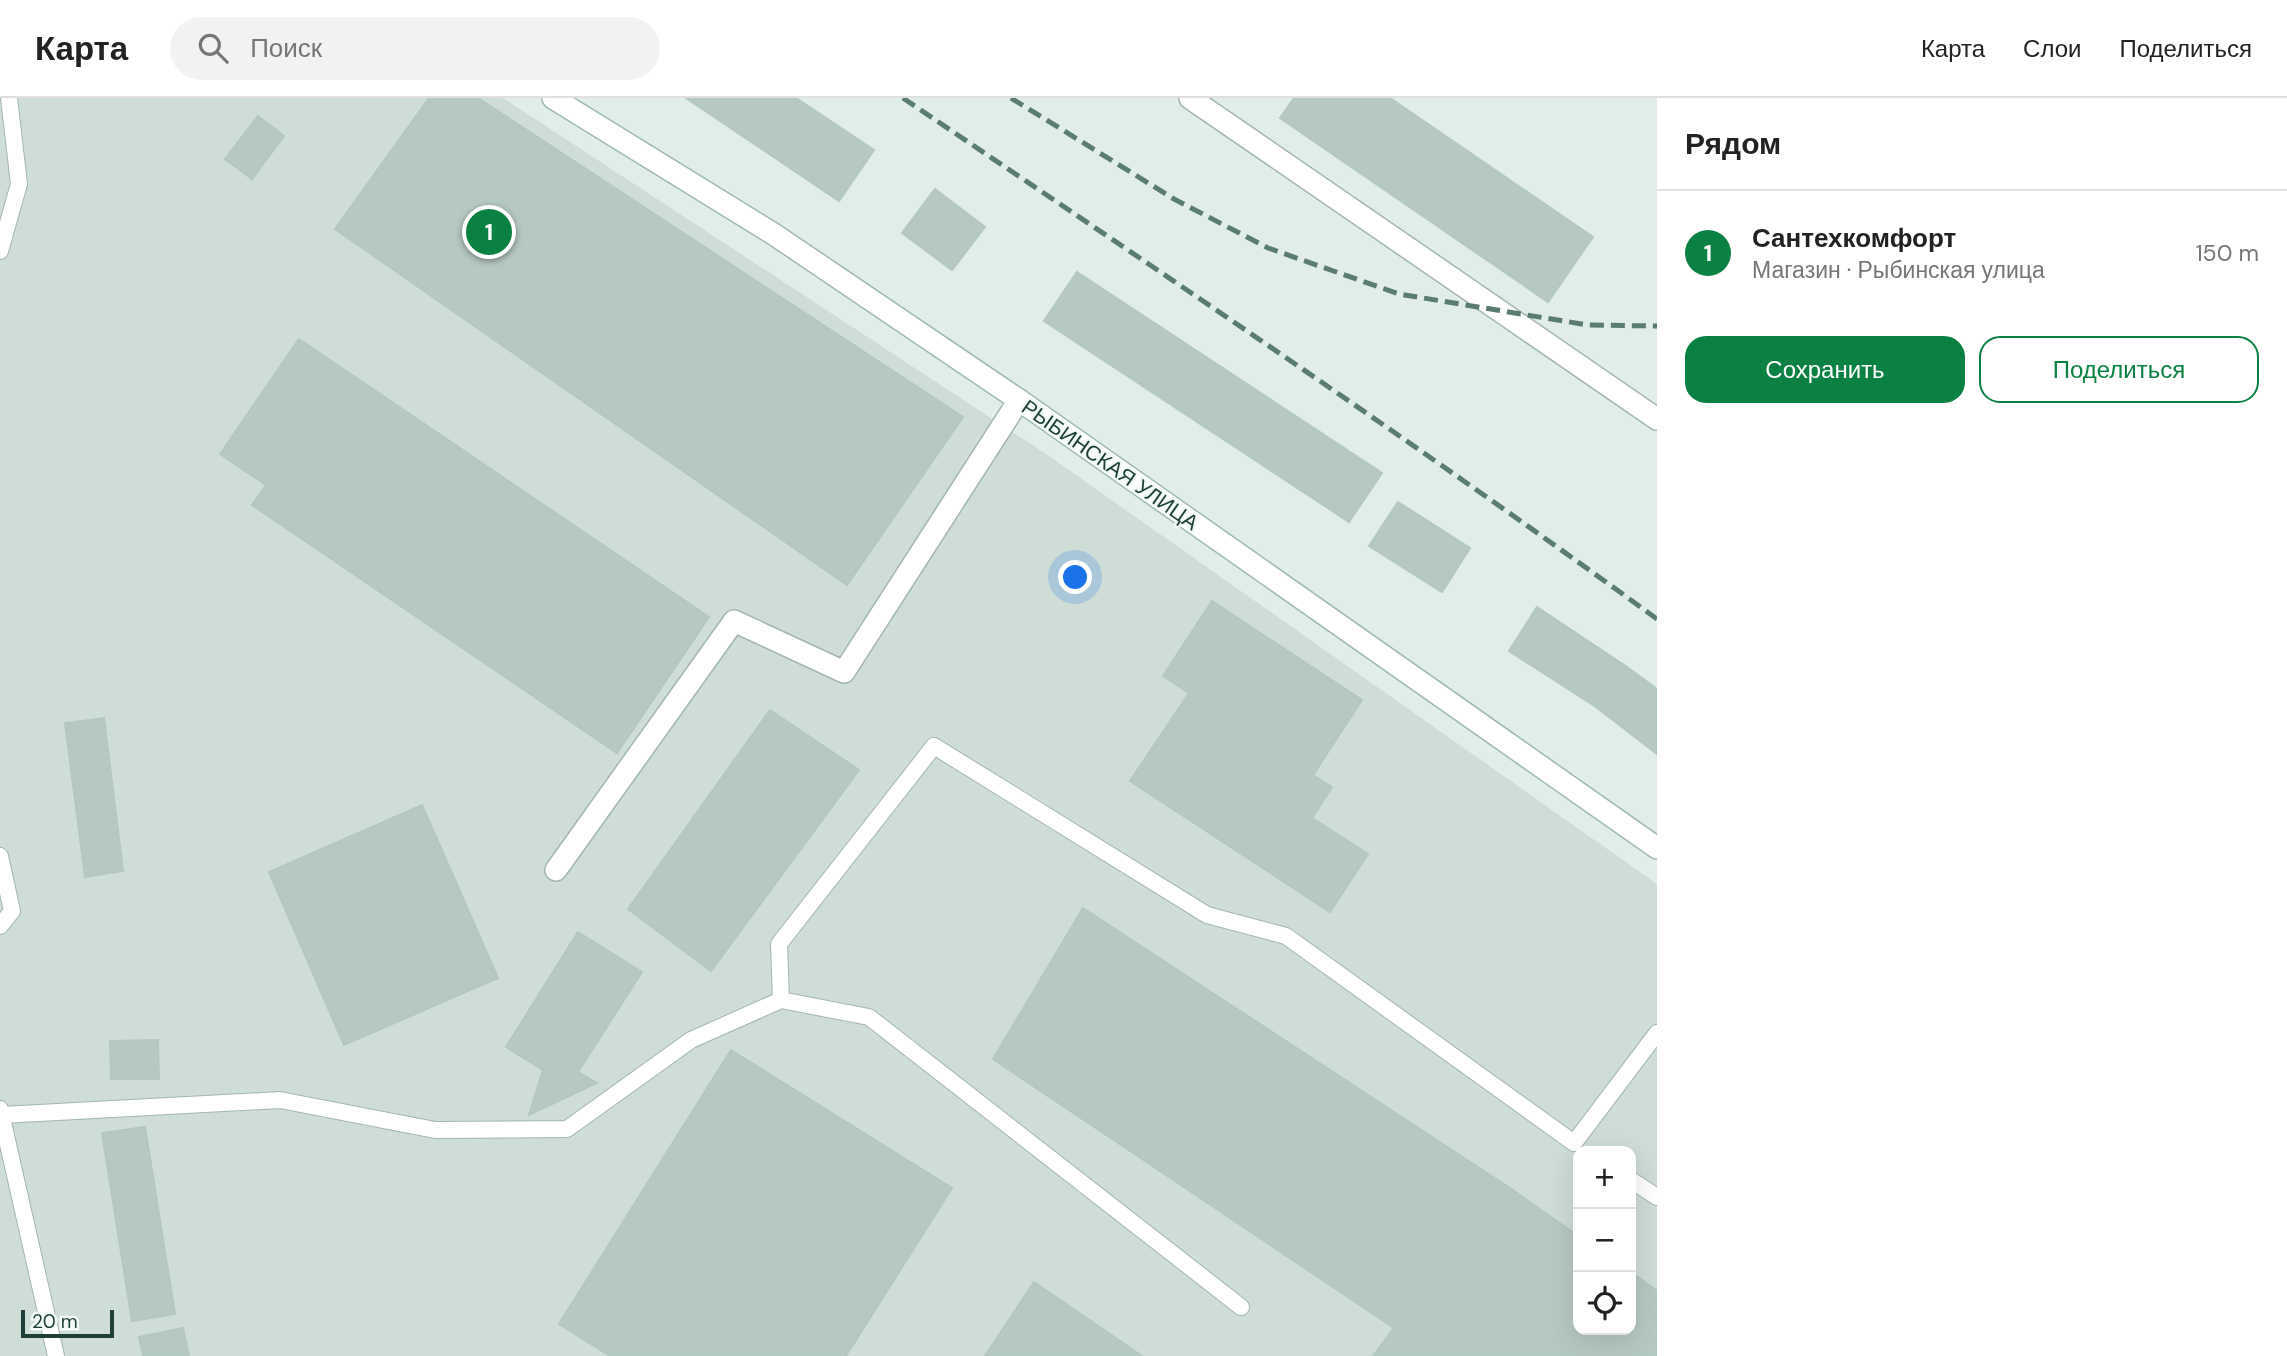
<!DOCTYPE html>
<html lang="ru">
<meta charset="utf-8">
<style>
:root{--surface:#fff;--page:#f2f2f2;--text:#222;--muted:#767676;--line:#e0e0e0;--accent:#0b8043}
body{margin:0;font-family:"DM Sans",sans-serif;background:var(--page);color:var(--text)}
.controls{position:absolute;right:21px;bottom:21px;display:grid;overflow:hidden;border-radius:14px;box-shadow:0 7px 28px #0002}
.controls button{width:63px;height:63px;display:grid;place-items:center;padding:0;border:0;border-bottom:2px solid var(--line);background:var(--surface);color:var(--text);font:35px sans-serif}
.scale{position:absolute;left:21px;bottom:18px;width:93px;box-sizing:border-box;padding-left:7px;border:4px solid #1f4038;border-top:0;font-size:19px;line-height:24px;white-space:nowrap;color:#1f4038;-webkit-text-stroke:5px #f2f9f6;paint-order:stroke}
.you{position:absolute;left:1076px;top:480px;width:24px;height:24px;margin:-18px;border:5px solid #fff;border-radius:50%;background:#1a73e8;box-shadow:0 0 0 10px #1a73e833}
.badge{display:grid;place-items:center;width:46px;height:46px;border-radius:50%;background:var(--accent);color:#fff;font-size:23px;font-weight:700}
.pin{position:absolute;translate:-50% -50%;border:4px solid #fff;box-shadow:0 2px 7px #0006}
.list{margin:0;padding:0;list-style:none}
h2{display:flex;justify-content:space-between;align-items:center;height:91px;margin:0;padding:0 28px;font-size:30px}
h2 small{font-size:23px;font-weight:400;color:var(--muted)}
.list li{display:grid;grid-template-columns:46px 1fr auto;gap:21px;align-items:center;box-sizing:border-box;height:126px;padding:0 28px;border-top:2px solid var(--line)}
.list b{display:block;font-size:26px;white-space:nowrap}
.list p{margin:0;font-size:23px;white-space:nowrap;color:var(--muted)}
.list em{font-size:23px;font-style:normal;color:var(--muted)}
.actions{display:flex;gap:14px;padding:21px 28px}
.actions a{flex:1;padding:16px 0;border:2px solid var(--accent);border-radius:21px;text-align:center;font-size:24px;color:var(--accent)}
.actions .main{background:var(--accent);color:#fff}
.icon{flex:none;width:38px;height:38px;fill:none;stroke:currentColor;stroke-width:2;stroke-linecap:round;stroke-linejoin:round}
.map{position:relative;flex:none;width:1657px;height:1258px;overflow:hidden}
header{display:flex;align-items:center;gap:42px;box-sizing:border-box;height:98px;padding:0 35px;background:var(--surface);border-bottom:2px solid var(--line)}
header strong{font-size:33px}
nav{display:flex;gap:38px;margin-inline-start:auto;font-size:24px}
.search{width:490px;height:63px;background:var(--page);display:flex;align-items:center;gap:18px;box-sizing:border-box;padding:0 24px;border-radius:38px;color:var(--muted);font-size:26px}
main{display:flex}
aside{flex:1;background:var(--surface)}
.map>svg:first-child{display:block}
.built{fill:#cfddd7;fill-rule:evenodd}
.building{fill:#b6c9c1;stroke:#b3c8bf;stroke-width:2}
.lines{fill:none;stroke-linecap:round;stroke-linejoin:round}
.service-casing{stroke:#a3b6b0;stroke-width:18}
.minor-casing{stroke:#a3b6b0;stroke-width:24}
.secondary-casing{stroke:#9ebab1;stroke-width:24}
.service{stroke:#fff;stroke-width:16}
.minor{stroke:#fff;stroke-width:21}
.secondary{stroke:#fff;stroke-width:21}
.rail{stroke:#5a7c73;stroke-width:5;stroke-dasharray:14 7;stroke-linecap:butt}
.labels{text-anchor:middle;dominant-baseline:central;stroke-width:5;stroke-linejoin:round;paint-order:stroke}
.street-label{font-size:21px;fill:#1f4038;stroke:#f2f9f6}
</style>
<header>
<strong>Карта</strong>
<div class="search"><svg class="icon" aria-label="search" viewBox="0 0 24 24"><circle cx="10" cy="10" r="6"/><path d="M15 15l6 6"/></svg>Поиск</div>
<nav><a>Карта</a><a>Слои</a><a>Поделиться</a></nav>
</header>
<main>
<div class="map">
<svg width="1657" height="1258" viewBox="0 0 1657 1258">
<rect width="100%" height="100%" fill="#e1ede8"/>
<path class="built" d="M0 0H503L1049 358 1657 786V1258H0ZM1578 1053H1631V1232H1578Z"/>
<g class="building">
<path d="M429 0H478L963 319 847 487 335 131Z"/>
<path d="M686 0H796L874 52 839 103Z"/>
<path d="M1294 0H1390L1593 139 1548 204 1280 20Z"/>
<path d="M258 18 284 38 252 81 225 61Z"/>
<path d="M935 91 985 129 952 172 902 135Z"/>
<path d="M1077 174 1382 375 1349 424 1044 223Z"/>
<path d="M299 241 709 519 617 655 252 407 266 387 220 356Z"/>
<path d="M1398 404 1470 450 1442 494 1369 448Z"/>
<path d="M1212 503 1362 602 1313 677 1332 689 1312 720 1368 756 1330 814 1130 683 1189 595 1163 578Z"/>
<path d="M1537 509 1627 569 1596 609 1509 553Z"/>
<path d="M1627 569 1657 591V656L1596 609Z"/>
<path d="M770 612 859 672 711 873 628 811Z"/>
<path d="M104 620 123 773 85 779 65 625Z"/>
<path d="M422 707 498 880 344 947 269 774Z"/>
<path d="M1083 810 1510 1090 1578 1138V1232H1631V1174L1657 1193V1258H1373L1394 1230 993 961Z"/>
<path d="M578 834 642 874 578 974 597 985 529 1017 543 972 506 949Z"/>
<path d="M158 942 159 981H111L110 943Z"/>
<path d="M731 952 952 1090 846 1258H610L559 1226Z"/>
<path d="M145 1029 175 1216 132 1223 102 1035Z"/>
<path d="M1034 1184 1142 1258H985Z"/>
<path d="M183 1230 189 1258H143L139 1239Z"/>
</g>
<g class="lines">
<defs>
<g id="service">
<path d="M0 153 19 86 9 0"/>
<path d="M0 758 12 813 0 828"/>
<path d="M0 1011 56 1258"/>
<path d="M2 1017 280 1002 435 1032 567 1031 691 942 781 902"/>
<path d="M1631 1082 1657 1099"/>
<path d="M1241 1209 869 919 781 902 779 846 934 648 1207 817 1286 838 1574 1045 1657 935"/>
</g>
<g id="minor">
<path d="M1190 0 1657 321"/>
<path d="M556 772 734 523 844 574 1019 302"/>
</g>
<path id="secondary" d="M553 0 772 135 1019 302 1657 750"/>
</defs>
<use href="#service" class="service-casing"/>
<use href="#minor" class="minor-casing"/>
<use href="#secondary" class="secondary-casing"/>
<use href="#service" class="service"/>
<use href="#minor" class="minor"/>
<use href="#secondary" class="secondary"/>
<g class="rail">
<path d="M903 0C1156 171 1410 341 1657 521"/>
<path d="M1011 0 1174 101 1268 150 1399 196 1588 227 1657 228"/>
</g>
</g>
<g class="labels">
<g class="street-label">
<text transform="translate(1110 367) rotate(35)">РЫБИНСКАЯ УЛИЦА</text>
</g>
</g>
</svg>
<div class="controls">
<button>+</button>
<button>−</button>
<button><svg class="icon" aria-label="locate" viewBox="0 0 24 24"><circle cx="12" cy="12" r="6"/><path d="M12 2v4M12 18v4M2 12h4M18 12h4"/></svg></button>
</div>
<div class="scale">20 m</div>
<div class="you"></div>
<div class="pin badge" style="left:489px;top:134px">1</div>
</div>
<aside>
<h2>Рядом<small></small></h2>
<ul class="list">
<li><span class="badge">1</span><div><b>Сантехкомфорт</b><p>Магазин · Рыбинская улица</p></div><em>150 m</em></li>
</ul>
<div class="actions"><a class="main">Сохранить</a><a>Поделиться</a></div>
</aside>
</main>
